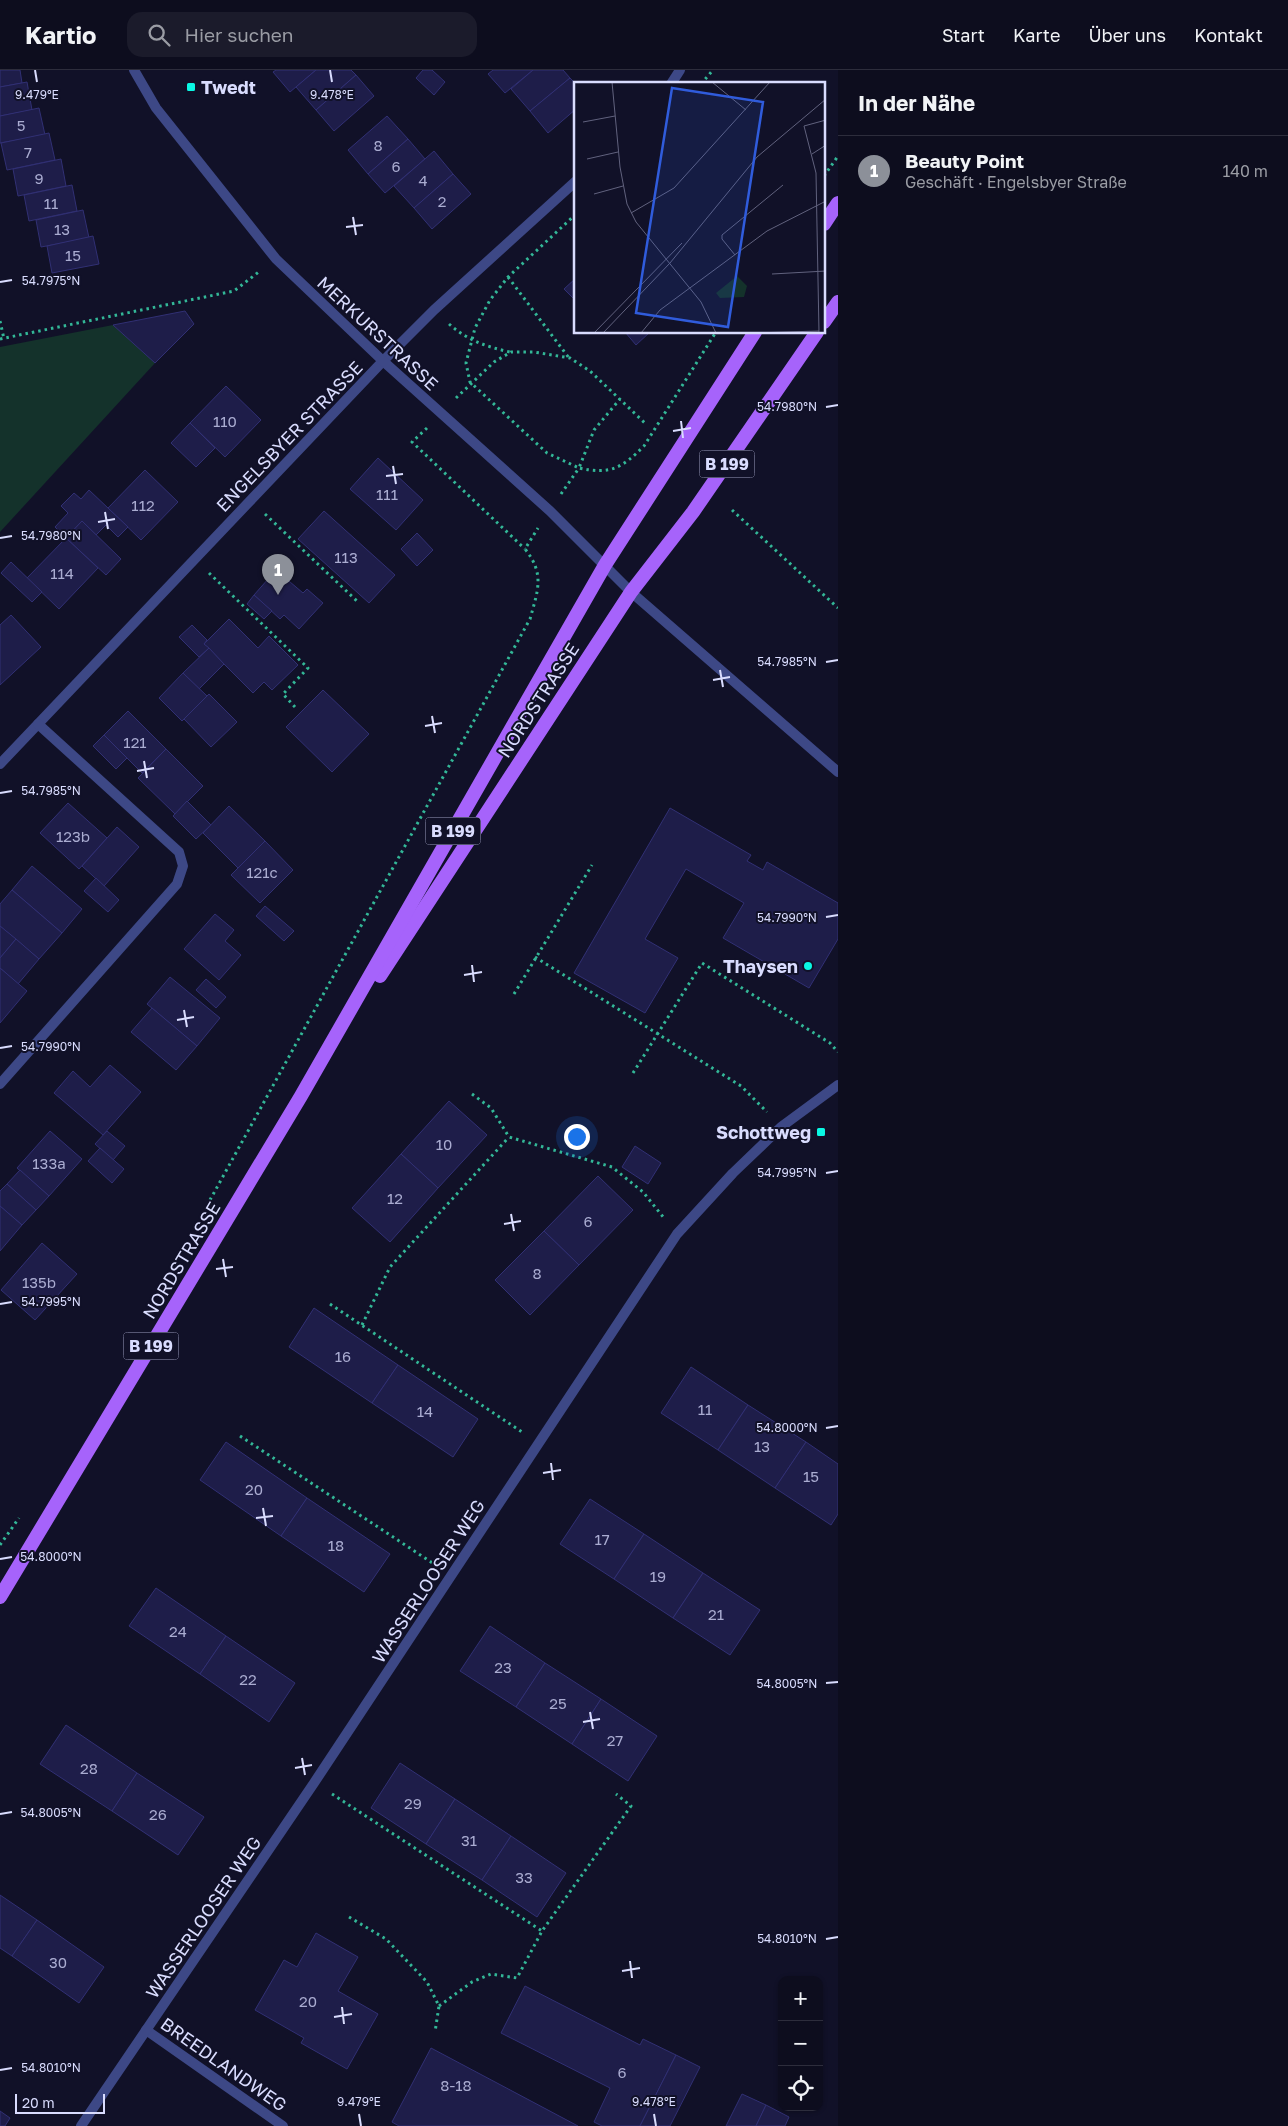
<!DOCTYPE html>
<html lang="de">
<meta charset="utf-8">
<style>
:root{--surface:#0d0d1e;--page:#1b1b2b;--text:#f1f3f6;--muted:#9a9ca4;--line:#2d2d3c;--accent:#8c9099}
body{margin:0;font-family:"Golos Text",sans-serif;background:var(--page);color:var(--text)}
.controls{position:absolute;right:15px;bottom:15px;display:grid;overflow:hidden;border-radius:10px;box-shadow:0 1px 4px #0004}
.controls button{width:45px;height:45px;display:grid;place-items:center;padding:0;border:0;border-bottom:1px solid var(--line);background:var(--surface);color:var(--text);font:25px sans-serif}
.scale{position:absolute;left:15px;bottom:12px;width:90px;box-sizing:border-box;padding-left:5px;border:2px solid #d9dcfe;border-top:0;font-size:14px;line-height:18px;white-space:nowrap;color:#d9dcfe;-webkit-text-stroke:4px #111128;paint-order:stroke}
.you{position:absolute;left:576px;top:1066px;width:18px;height:18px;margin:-12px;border:4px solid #fff;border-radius:50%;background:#1a73e8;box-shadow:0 0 0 8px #1a73e833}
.badge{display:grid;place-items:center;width:32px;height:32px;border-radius:50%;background:var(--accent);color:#fff;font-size:16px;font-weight:700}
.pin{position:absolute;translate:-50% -41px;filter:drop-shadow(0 1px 2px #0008)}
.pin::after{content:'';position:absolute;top:26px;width:18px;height:15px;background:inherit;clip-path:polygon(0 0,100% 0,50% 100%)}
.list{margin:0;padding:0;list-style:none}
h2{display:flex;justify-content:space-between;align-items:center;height:65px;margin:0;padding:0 20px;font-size:21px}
h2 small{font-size:16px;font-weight:400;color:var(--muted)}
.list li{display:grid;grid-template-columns:32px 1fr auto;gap:15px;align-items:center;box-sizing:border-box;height:70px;padding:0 20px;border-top:1px solid var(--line)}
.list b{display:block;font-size:19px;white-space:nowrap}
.list p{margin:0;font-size:16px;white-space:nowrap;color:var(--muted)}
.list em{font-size:16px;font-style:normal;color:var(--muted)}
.icon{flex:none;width:28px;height:28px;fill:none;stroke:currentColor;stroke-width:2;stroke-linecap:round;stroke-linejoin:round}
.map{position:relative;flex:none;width:838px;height:2056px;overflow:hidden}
header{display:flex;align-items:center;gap:30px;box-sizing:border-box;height:70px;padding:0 25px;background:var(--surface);border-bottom:1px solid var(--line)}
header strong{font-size:24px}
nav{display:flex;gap:28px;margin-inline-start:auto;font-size:18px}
.search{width:350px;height:45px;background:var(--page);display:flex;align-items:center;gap:12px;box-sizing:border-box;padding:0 18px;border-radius:15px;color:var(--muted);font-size:19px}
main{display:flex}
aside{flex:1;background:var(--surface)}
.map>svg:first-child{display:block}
.green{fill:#14322b}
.building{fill:#1e1d49;stroke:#313074}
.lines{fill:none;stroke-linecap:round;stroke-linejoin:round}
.path{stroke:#33b797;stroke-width:3;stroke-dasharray:2.5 4;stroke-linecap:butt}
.minor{stroke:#3d4886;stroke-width:10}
.tertiary{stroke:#3d4886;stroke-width:10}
.primary{stroke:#a663fb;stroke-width:14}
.ticks{fill:none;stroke:#d9dcfe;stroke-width:2}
.poi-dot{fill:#0af8e4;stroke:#111128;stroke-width:2}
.labels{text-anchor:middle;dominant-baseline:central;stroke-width:4;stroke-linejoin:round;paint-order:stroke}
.number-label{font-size:15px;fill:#aaacd1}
.shield{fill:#111128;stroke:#9d9fbe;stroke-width:1}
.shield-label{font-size:16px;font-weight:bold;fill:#d9dcfe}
.poi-label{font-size:18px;font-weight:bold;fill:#d9dcfe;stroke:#111128;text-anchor:end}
.street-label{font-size:18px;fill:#d9dcfe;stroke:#111128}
.inset-road{fill:none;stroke:#61627e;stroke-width:1}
.view{fill:#305cdc;fill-opacity:0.15;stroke:#305cdc;stroke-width:2.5}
.inset-edge{fill:none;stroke:#d9dcfe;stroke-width:2.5}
.ticks-label{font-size:12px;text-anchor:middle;fill:#d9dcfe;stroke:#111128;stroke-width:4;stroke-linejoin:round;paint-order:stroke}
</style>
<header>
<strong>Kartio</strong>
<div class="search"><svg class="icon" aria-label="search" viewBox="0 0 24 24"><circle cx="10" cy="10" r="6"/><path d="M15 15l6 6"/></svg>Hier suchen</div>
<nav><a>Start</a><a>Karte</a><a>Über uns</a><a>Kontakt</a></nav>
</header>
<main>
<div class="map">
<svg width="838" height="2056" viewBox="0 0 838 2056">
<rect width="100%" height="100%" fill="#111128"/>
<path class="green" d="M113 255 155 293 0 462V277Z"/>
<g class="building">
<path d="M0 0H20L22 13 0 17Z"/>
<path d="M276 0H316L290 22 273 2Z"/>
<path d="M316 0H351L356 5 316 40 296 17Z"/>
<path d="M423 0H432L445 12 434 25 416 8Z"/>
<path d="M493 0H533L505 23 488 4Z"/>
<path d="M533 0H563L570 8 530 41 511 19Z"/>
<path d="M356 5 374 26 334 61 316 40Z"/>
<path d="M570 8 576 14V39L548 63 530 41Z"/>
<path d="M27 12 32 40 0 46V17Z"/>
<path d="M39 38 45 65 0 73V46Z"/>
<path d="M387 46 408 69 368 104 348 80Z"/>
<path d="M49 63 55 90 7 100 1 73Z"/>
<path d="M408 69 425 89 385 123 368 104Z"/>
<path d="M434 81 453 104 414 138 394 116Z"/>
<path d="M61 89 66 116 18 126 13 99Z"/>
<path d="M453 104 471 124 432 159 414 138Z"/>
<path d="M72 115 77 141 29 151 24 125Z"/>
<path d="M83 140 89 168 41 177 36 150Z"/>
<path d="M93 166 99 194 52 203 47 176Z"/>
<path d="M576 208V231L564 219Z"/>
<path d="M185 241 194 254 155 293 113 255Z"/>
<path d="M625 262H650L636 275Z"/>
<path d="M226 316 261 350 225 387 190 353Z"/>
<path d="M190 353 215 378 196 397 171 373Z"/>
<path d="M378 388 423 430 396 460 350 419Z"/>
<path d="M145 400 178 432 141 470 108 438Z"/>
<path d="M89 420 128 457 118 467 106 455 96 465 82 451 66 468 55 457 68 443 61 436 74 423 81 429Z"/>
<path d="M324 441 395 505 369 533 298 469Z"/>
<path d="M82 451 121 489 106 505 66 468Z"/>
<path d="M417 463 433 480 417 496 401 479Z"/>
<path d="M66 468 98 498 59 539 27 508Z"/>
<path d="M11 492 42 522 32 532 1 503Z"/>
<path d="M276 500 303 523 307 519 323 533 299 559 284 545 280 549 254 525Z"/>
<path d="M254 525 272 541 264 549 247 534Z"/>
<path d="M11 545 41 577 0 615V555Z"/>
<path d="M229 549 258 578 269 566 298 595 272 620 264 612 253 623 204 574Z"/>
<path d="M192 555 207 570 204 574 209 578 199 587 179 567Z"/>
<path d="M209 578 224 594 199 619 183 603Z"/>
<path d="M183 603 207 626 182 651 159 628Z"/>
<path d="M323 620 369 664 332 702 286 657Z"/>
<path d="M209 624 237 652 211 677 184 649Z"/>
<path d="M128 641 166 679 142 703 104 665Z"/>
<path d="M104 665 127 688 116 699 93 676Z"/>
<path d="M166 679 203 716 175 744 138 708Z"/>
<path d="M187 731 211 755 196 769 173 746Z"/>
<path d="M68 733 107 768 79 799 40 763Z"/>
<path d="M229 736 265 771 238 798 203 763Z"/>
<path d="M670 738 751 785 747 791 763 800 767 792 838 833V869L809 918 723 868 744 833 686 799 645 869 678 888 645 943 574 903Z"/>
<path d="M117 757 139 777 104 816 82 796Z"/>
<path d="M265 771 293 800 260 833 231 805Z"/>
<path d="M32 796 82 839 62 863 12 820Z"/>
<path d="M96 808 119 830 108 842 84 821Z"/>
<path d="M12 820 62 863 39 889 0 856V834Z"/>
<path d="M265 836 294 861 284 871 256 846Z"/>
<path d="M215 844 234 860 225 871 241 885 219 910 184 879Z"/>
<path d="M0 856 16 869 0 888Z"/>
<path d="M16 869 39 889 18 914 0 898V888Z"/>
<path d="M0 898 27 921 0 953Z"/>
<path d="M170 907 220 948 197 976 147 934Z"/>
<path d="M206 909 226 927 216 938 196 920Z"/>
<path d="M152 938 197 976 176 1000 131 962Z"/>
<path d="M110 995 141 1022 103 1065 54 1023 73 1001 90 1017Z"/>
<path d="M449 1031 487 1065 438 1118 401 1084Z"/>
<path d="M50 1061 82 1089 49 1126 17 1098Z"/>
<path d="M107 1061 125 1076 113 1090 95 1074Z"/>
<path d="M635 1076 661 1093 648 1114 622 1097Z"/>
<path d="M100 1078 124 1099 112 1113 88 1091Z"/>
<path d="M401 1084 438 1118 390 1172 352 1138Z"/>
<path d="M20 1100 49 1126 36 1140 7 1114Z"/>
<path d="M598 1106 633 1140 579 1195 544 1161Z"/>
<path d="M7 1114 36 1140 22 1155 0 1136V1121Z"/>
<path d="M0 1136 22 1155 0 1181Z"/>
<path d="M544 1161 579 1195 530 1245 495 1210Z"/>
<path d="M42 1173 77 1204 35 1250 1 1220Z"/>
<path d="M314 1238 398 1295 372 1333 289 1277Z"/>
<path d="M398 1295 478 1349 453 1387 372 1333Z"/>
<path d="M691 1297 748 1335 718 1380 661 1343Z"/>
<path d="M748 1335 806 1372 775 1418 718 1380Z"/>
<path d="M226 1372 307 1428 281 1466 200 1410Z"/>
<path d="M806 1372 838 1394V1444L831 1455 775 1418Z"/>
<path d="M307 1428 390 1484 364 1522 281 1466Z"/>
<path d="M590 1429 644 1464 614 1509 560 1474Z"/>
<path d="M644 1464 703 1503 673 1548 614 1509Z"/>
<path d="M703 1503 760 1540 730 1585 673 1548Z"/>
<path d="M156 1518 226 1566 200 1604 129 1556Z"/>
<path d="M490 1556 545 1593 516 1637 460 1601Z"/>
<path d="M226 1566 295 1613 269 1652 200 1604Z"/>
<path d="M545 1593 601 1629 572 1674 516 1637Z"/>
<path d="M601 1629 657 1666 628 1711 572 1674Z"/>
<path d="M66 1655 137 1703 112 1741 40 1694Z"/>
<path d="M400 1693 455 1729 426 1774 371 1738Z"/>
<path d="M137 1703 204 1747 178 1785 112 1741Z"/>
<path d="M455 1729 511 1766 482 1810 426 1774Z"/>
<path d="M511 1766 566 1803 537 1847 482 1810Z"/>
<path d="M0 1825 37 1850 12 1886 0 1878Z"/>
<path d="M37 1850 104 1897 79 1933 12 1886Z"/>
<path d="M316 1863 358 1887 338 1921 378 1944 347 1999 301 1973 304 1968 255 1940 284 1890 297 1897Z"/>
<path d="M525 1916 640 1975 643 1969 676 1985 640 2056H602L594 2052 610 2018 501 1963Z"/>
<path d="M431 1978 578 2056H399L392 2052Z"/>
<path d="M676 1985 700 1997 670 2056H640Z"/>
<path d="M742 2024 766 2035 756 2056H726Z"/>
<path d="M766 2035 789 2047 785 2056H756Z"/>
<path d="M0 2041 10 2048 5 2056H0Z"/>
</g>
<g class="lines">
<g class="path">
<path d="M701 14 713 0"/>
<path d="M824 106 838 86"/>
<path d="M576 144 508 207 490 230 475 258 466 293 470 312 547 383 579 398 594 360 620 329"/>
<path d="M508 207 569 288"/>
<path d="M0 251 4 269"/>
<path d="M449 254C467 270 487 277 510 282"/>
<path d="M0 269 234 221 260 201"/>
<path d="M456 328 494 292 511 282H534L570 288 590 301 647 355"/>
<path d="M427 358 412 372 525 479"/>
<path d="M561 424 579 398C610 405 622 398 644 376L716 262"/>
<path d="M732 440 838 538"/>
<path d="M265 444 359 533"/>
<path d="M209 503 308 598 283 624 295 637"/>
<path d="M535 887 741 1016 767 1042"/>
<path d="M514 924 592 795"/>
<path d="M633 1003 702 893 830 973 838 982"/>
<path d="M472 1024 491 1038 509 1067 612 1097 643 1122 664 1148"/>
<path d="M210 1130 530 549C538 520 545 504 525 479L538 458"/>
<path d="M330 1234 522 1362"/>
<path d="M362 1255 390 1197 509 1067"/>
<path d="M240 1366 434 1494"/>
<path d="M0 1475 19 1448"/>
<path d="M332 1724 542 1861"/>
<path d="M349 1847 386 1869 427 1912 439 1936 435 1962"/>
<path d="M439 1936 472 1912 491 1904 517 1908 542 1861 631 1736 616 1724"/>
</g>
<g class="minor">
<path d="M671 14 680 0"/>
<path d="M0 694 383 291 434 240 576 111"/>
<path d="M0 1014 177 814 183 796 179 782 38 654"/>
<path d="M146 1960 283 2056"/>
<path d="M81 2056 314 1713 677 1164 733 1103 781 1057 838 1015"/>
</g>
<path class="tertiary" d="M134 0 156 38 276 189 383 291 550 441 631 522 838 702"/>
<g class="primary">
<path d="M824 154 838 133"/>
<path d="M824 252 838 232"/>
<path d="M380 906 631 522 693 442 817 262"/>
<path d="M0 1527 301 1026 605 495 755 262"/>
</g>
</g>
<path class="ticks" d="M35 0 37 12M330 0 332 12M353 147 356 165M346 157 363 155M0 212 12 210M826 337 838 335M681 351 683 368M673 361 691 358M393 396 396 414M386 406 403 404M105 442 108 459M98 452 115 449M0 468 12 466M826 592 838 590M720 600 723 617M713 610 730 607M432 646 435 663M425 656 442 653M144 691 147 708M137 701 154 698M0 723 12 721M826 847 838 845M472 895 474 912M464 905 482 902M184 940 187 957M177 950 194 947M0 978 12 976M826 1103 838 1101M511 1144 514 1161M504 1154 521 1151M223 1189 226 1207M216 1199 233 1197M0 1234 12 1232M826 1358 838 1356M551 1393 553 1410M543 1403 561 1400M263 1438 266 1456M256 1448 273 1446M0 1489 12 1487M826 1613 838 1612M590 1642 593 1659M583 1652 600 1649M302 1688 305 1705M295 1698 312 1695M0 1744 12 1742M826 1869 838 1867M630 1891 632 1908M622 1901 640 1898M342 1937 344 1954M334 1947 352 1944M0 2000 12 1998M359 2044 361 2056M654 2044 656 2056"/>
<g class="poi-dot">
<rect x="186" y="12" width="10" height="10" rx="2.5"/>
<circle cx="808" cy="896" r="5"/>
<rect x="816" y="1057" width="10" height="10" rx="2.5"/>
</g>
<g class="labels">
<g class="number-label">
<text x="21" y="55">5</text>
<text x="378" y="75">8</text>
<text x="28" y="82">7</text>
<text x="396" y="96">6</text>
<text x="39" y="108">9</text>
<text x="423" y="110">4</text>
<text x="442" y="131">2</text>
<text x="51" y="133">11</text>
<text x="62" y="159">13</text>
<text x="73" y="185">15</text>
<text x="225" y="351">110</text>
<text x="387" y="424">111</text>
<text x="143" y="435">112</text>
<text x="346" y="487">113</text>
<text x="62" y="503">114</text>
<text x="135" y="672">121</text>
<text x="73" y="766">123b</text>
<text x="262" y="802">121c</text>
<text x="444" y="1074">10</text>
<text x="49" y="1093">133a</text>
<text x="395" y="1128">12</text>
<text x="588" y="1151">6</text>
<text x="537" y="1203">8</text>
<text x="39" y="1212">135b</text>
<text x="343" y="1286">16</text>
<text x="705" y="1339">11</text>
<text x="425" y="1341">14</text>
<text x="762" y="1376">13</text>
<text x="811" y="1406">15</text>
<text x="254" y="1419">20</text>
<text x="602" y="1469">17</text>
<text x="336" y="1475">18</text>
<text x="658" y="1506">19</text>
<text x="716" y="1544">21</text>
<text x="178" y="1561">24</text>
<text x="503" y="1597">23</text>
<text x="248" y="1609">22</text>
<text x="558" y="1633">25</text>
<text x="615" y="1670">27</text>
<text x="89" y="1698">28</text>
<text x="413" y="1733">29</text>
<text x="158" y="1744">26</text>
<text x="469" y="1770">31</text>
<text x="524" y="1807">33</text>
<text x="58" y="1892">30</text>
<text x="308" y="1931">20</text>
<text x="622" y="2002">6</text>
<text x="456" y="2015">8-18</text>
</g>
<g class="shield">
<rect x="699.5" y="380.5" width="55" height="27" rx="4"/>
<rect x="425.5" y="747.5" width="55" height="27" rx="4"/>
<rect x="123.5" y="1262.5" width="55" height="27" rx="4"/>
</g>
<g class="shield-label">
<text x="727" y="394">B 199</text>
<text x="453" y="761">B 199</text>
<text x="151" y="1276">B 199</text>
</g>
<g class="poi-label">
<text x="201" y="17" text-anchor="start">Twedt</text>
<text x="798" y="896">Thaysen</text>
<text x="811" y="1062">Schottweg</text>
</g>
<g class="street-label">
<text transform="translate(378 263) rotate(43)">MERKURSTRASSE</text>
<text transform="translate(289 366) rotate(-46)">ENGELSBYER STRASSE</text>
<text transform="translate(538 630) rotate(-57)">NORDSTRASSE</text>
<text transform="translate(181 1190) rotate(-59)">NORDSTRASSE</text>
<text transform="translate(428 1511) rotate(-57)">WASSERLOOSER WEG</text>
<text transform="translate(203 1847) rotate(-56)">WASSERLOOSER WEG</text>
<text transform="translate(224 1994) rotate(35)">BREEDLANDWEG</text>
</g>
</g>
<g transform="translate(574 12)">
<rect width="251" height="251" fill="#111128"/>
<path d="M163 194 173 204 170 215 146 216 142 211Z" fill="#14322b"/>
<path class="inset-road" d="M38 0 46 85 53 122 62 140 127 220 142 251M138 0 172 28M9 40 41 34M238 72 252 63M13 77 44 70M20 112 49 104M57 131 100 106 196 0M161 173 148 157V153L209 103M198 192 252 189M20 251 108 161M29 251 96 181 183 75 252 17M67 251 86 228 193 149 252 119M179 251 245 249M245 251 242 91 230 44 252 38"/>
<path class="view" d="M98 6 189 20 154 245 62 231Z"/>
<rect width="251" height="251" class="inset-edge"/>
</g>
<g class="ticks-label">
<text x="37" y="29">9.479°E</text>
<text x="332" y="29">9.478°E</text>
<text x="51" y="215">54.7975°N</text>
<text x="787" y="341">54.7980°N</text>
<text x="51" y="470">54.7980°N</text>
<text x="787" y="596">54.7985°N</text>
<text x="51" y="725">54.7985°N</text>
<text x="787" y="852">54.7990°N</text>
<text x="51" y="981">54.7990°N</text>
<text x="787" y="1107">54.7995°N</text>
<text x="51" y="1236">54.7995°N</text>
<text x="787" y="1362">54.8000°N</text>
<text x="51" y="1491">54.8000°N</text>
<text x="787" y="1618">54.8005°N</text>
<text x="51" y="1747">54.8005°N</text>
<text x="787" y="1873">54.8010°N</text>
<text x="51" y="2002">54.8010°N</text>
<text x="359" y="2036">9.479°E</text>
<text x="654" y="2036">9.478°E</text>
</g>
</svg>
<div class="controls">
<button>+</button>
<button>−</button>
<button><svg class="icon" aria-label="locate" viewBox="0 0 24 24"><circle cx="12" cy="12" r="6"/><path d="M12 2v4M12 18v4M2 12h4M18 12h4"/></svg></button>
</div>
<div class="scale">20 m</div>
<div class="you"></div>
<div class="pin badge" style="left:278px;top:525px">1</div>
</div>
<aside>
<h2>In der Nähe<small></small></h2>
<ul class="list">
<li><span class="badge">1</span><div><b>Beauty Point</b><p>Geschäft · Engelsbyer Straße</p></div><em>140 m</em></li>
</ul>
</aside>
</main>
